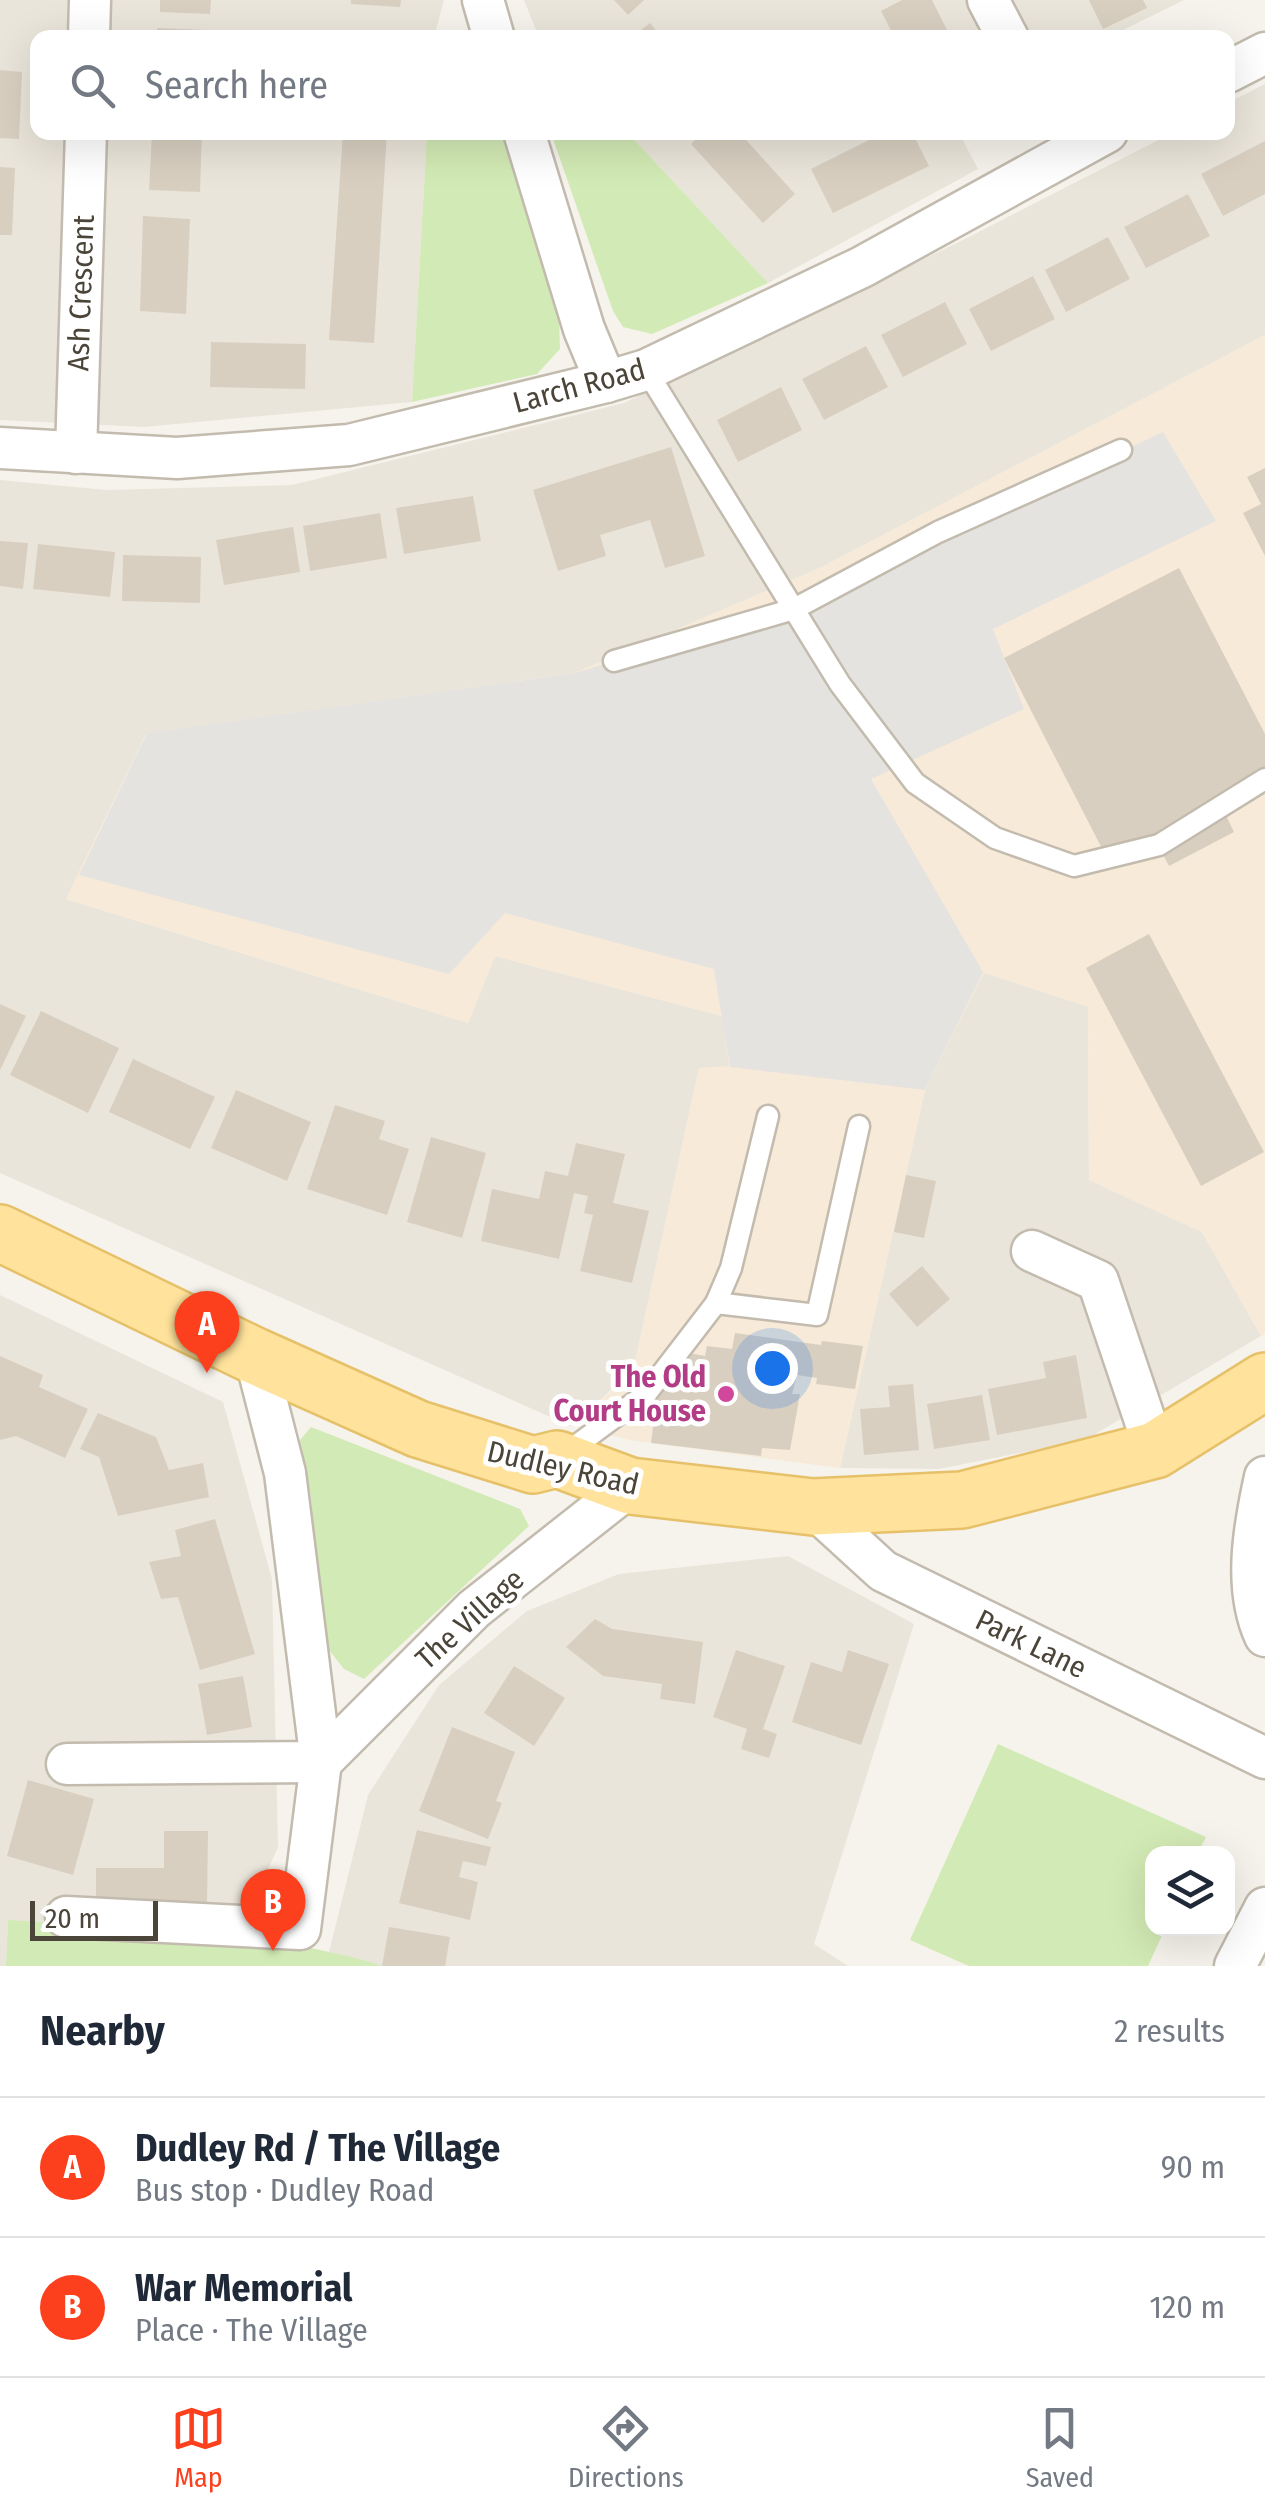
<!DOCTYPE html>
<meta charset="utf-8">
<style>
:root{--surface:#fff;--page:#f2f2f3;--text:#1f2937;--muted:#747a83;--line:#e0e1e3;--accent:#fc3f1d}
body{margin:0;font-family:"Fira Sans Condensed",sans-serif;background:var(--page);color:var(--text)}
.controls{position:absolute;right:30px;bottom:30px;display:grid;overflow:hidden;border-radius:20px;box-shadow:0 10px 40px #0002}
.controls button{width:90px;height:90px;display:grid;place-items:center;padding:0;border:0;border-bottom:2px solid var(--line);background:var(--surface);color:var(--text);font:50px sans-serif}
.scale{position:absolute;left:30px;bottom:25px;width:128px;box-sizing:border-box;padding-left:10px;border:5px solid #4b4439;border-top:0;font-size:28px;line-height:35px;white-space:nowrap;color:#4b4439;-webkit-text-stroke:8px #fff;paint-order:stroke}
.you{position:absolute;left:772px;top:1368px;width:35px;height:35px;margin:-25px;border:8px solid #fff;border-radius:50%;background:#1a73e8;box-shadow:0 0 0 15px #1a73e833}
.badge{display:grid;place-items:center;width:65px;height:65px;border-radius:50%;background:var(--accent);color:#fff;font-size:32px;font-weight:700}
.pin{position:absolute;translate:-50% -82px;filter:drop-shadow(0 2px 5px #0008)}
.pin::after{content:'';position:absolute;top:52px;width:35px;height:30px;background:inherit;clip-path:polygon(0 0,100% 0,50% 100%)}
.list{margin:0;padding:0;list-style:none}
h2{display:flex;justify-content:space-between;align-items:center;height:130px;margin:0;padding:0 40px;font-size:42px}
h2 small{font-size:32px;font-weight:400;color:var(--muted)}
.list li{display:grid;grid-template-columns:65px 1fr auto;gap:30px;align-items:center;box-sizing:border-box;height:140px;padding:0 40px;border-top:2px solid var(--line)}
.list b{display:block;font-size:38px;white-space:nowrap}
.list p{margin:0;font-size:32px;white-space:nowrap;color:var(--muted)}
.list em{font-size:32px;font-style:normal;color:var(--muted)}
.icon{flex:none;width:55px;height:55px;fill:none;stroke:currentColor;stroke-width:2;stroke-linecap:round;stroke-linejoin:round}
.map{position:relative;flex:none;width:1265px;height:1966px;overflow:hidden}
.search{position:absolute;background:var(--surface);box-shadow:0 10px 40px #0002;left:30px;right:30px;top:30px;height:110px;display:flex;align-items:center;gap:25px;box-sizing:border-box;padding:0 35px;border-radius:20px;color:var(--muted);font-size:38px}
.sheet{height:410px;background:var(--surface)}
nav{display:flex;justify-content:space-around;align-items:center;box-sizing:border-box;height:140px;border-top:2px solid var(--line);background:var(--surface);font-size:28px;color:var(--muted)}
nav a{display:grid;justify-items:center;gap:5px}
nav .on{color:var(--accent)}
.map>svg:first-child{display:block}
.residential{fill:#eae5da}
.commercial{fill:#f7ead8}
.green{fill:#d2eab5}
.parking{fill:#e5e3e0}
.building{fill:#d8cfc1}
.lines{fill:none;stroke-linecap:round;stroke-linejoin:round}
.service-casing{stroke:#c2bbae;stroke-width:25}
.minor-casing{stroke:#c2bbae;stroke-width:45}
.primary-casing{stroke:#e6c16a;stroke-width:60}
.service{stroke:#fff;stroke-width:20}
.minor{stroke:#fff;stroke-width:40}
.primary{stroke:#ffe39c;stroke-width:55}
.hotel-dot{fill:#d1479c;stroke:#fff;stroke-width:4}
.labels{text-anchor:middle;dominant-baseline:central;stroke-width:10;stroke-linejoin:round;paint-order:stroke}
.street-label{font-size:30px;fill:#4b4439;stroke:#fff}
.hotel-label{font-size:30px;font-weight:bold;fill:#b23c85;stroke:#fff;text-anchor:end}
</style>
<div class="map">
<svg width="1265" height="1966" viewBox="0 0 1265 1966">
<rect width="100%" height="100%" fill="#f6f3ec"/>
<g class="residential">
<path d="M0 0H444L434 37 38 38V132L427 133 412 402 144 427 0 420Z"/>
<path d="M524 0H1184L1107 38 539 37Z"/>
<path d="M1265 84V335L820 568 575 673 146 734 66 899 468 1023 495 956 722 1016 730 1067 699 1068 634 1367 573 1427 0 1173V480L107 490 292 485 624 403 963 240 1172 133 1228 132V103Z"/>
<path d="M628 133H959L978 169 768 283Z"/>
<path d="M983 972 1088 1006 1089 1180 1202 1232 1261 1336 1085 1440 939 1469 840 1468 925 1090Z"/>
<path d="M0 1295 223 1402 272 1579 278 1847 238 1936 8 1921 6 1966H0Z"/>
<path d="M788 1556 914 1624 814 1944 848 1966H377L329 1952 368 1795 439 1685 527 1611 619 1574Z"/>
</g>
<path class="commercial" d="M1265 335V1333L1261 1336 1202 1232 1089 1180 1088 1007 984 973 925 1090 840 1468 629 1440 577 1426 634 1367 699 1068 729 1066 722 1016 495 956 468 1023 66 899 147 733 575 673 820 568Z"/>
<g class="green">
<path d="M427 133H501L559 316 560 349 537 374 412 402Z"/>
<path d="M551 133H628L768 283 652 334 623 327 613 311Z"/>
<path d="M311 1427 520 1509 529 1526 364 1679 344 1669 321 1640 311 1497 300 1440Z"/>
<path d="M998 1744 1206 1837 1198 1853 1152 1854V1928L1165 1929 1148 1966H969L910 1940Z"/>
<path d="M8 1920C133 1929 262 1929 383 1966H6Z"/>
</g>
<path class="parking" d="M1163 432 1216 521 993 629 1024 709 871 779 983 972 925 1090 730 1067 714 969 505 913 449 974 79 875 147 733 575 673 801 604Z"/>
<g class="building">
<path d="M160 0H211L210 14 160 12Z"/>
<path d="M351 0H401L400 7 351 4Z"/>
<path d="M614 0H644L628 15Z"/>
<path d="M902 0H932L951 38H895L881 11Z"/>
<path d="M1089 0H1143L1147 8 1103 29Z"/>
<path d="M650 23 662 38H631Z"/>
<path d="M157 28 207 30V38H157Z"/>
<path d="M342 31 391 33V38H341Z"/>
<path d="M0 70 22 72 19 139 0 138Z"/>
<path d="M152 132H202L200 192 149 190Z"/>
<path d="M343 132H387L374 343 329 340Z"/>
<path d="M703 132H739L795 194 763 223 691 144Z"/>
<path d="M885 132H912L929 166 833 213 811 169Z"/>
<path d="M1265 141V194L1223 216 1201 174Z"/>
<path d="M0 167 15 168 12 235H0Z"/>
<path d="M1188 194 1210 236 1146 268 1124 227Z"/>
<path d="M143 216 190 219 186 314 140 311Z"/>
<path d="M1108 237 1130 279 1066 312 1045 270Z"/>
<path d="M1033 276 1055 319 991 351 969 309Z"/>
<path d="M945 302 967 344 903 377 881 335Z"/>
<path d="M211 342 306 344 305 389 210 387Z"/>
<path d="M866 346 888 387 824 420 802 379Z"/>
<path d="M781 387 802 430 738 462 717 420Z"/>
<path d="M671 447 705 556 665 568 650 520 600 535 606 556 558 571 533 490Z"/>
<path d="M1265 468V556L1243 513 1261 504 1247 477Z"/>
<path d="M473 496 481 541 404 554 396 508Z"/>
<path d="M380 513 387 558 310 571 303 526Z"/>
<path d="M293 527 300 572 224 585 216 540Z"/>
<path d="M0 541 28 543 23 589 0 586Z"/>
<path d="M38 544 115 552 110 597 33 589Z"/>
<path d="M123 555 201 557 200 603 122 601Z"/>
<path d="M1179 568 1265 734V785L1222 807 1234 832 1169 866 1156 841 1110 864 1004 658Z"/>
<path d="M1149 934 1264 1152 1201 1186 1086 968Z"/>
<path d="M0 1004 26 1016 0 1070Z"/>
<path d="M41 1011 119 1048 88 1113 10 1075Z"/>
<path d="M133 1059 215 1097 190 1149 109 1112Z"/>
<path d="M236 1090 311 1122 287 1181 211 1148Z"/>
<path d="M335 1105 385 1121 379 1139 409 1149 387 1215 307 1189Z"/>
<path d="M431 1137 486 1153 462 1238 407 1222Z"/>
<path d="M576 1143 625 1154 613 1203 649 1211 632 1283 580 1271 593 1215 584 1213 588 1196 574 1193 559 1259 481 1241 492 1189 539 1199 545 1171 568 1176Z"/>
<path d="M906 1175 936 1181 924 1238 894 1232Z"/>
<path d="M922 1266 950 1299 917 1327 889 1294Z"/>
<path d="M735 1333 821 1345 822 1341 863 1346 855 1389 816 1384 817 1378 797 1375 792 1394H800L790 1450 762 1448 761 1456 651 1443 659 1379 684 1382 689 1353 705 1356 707 1346 732 1349Z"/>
<path d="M1076 1355 1087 1418 997 1435 988 1389 1046 1378 1043 1362Z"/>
<path d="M0 1356 43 1375 39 1387 88 1409 65 1458 16 1436 0 1440Z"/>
<path d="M913 1384 919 1450 864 1455 860 1409 890 1407 888 1386Z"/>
<path d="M982 1395 990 1440 934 1449 927 1404Z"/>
<path d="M98 1413 156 1437 169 1470 203 1463 209 1497 118 1516 99 1457 80 1449Z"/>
<path d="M215 1519 255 1654 200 1670 178 1597 161 1599 149 1562 181 1556 175 1530Z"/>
<path d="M595 1619 612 1629 703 1642 695 1704 660 1699 662 1684 603 1676 566 1647Z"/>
<path d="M736 1650 785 1666 763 1729 777 1734 769 1758 741 1749 747 1729 713 1717Z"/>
<path d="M848 1650 889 1664 861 1745 792 1722 811 1662 842 1672Z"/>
<path d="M514 1666 565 1698 534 1746 484 1713Z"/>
<path d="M243 1676 252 1727 207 1735 198 1684Z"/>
<path d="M452 1727 515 1752 496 1801 502 1803 488 1839 419 1811Z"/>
<path d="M28 1780 94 1799 73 1875 7 1856Z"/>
<path d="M417 1830 491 1847 486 1866 463 1861 459 1877 478 1882 470 1920 399 1903Z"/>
<path d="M164 1831H208L207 1907H96V1868H164Z"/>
<path d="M389 1927 450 1937 445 1966H382Z"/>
</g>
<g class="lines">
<defs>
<g id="service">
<path d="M646 370 840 684 915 783 995 838 1074 866 1159 845 1265 779"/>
<path d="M614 661 794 609 938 532 1121 450"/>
<path d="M716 1303 817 1315 859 1126"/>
<path d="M562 1456 646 1394 716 1303 731 1268 768 1116"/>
</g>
<g id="minor">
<path d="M483 0 494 38"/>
<path d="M988 0 1008 38"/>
<path d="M89 38 90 0"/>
<path d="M1228 72 1265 53"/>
<path d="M524 132 584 329 606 382"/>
<path d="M0 448 177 458 349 445 606 382 646 370 862 267 1107 132"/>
<path d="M76 453 86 132"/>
<path d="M1032 1251 1098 1281 1155 1450"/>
<path d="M1265 1477C1254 1527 1243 1588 1265 1636"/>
<path d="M813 1507 883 1571 1265 1758"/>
<path d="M67 1764 321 1762 285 1473 255 1356"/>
<path d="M66 1917 300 1929 321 1762 474 1609 630 1486"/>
<path d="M1235 1966 1265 1908"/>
</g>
<path id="primary" d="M0 1233 255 1356 418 1429 533 1465 557 1459 630 1486 813 1507 962 1500 1155 1450 1265 1381"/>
</defs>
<use href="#service" class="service-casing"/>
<use href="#minor" class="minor-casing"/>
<use href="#primary" class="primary-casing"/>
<use href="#service" class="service"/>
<use href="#minor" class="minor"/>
<use href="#primary" class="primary"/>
</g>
<circle class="hotel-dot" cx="726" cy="1394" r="10"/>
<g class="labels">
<g class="street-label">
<text transform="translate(81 293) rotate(-88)">Ash Crescent</text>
<text transform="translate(579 386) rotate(-15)">Larch Road</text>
<text transform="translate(563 1468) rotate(13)">Dudley Road</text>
<text transform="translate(470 1619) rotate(-42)">The Village</text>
<text transform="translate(1031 1644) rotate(26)">Park Lane</text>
</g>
<g class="hotel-label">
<text x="706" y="1377">The Old<tspan x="706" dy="34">Court House</tspan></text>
</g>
</g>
</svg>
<div class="controls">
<button><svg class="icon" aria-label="layers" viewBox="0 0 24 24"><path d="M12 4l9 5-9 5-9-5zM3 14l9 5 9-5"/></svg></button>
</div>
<div class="scale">20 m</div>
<div class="you"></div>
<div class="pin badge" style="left:207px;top:1373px">A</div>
<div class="pin badge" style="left:273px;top:1951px">B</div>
<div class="search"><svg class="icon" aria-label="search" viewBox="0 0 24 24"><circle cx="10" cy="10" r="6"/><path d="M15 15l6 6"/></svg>Search here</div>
</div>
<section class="sheet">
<h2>Nearby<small>2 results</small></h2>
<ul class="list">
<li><span class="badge">A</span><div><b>Dudley Rd / The Village</b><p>Bus stop · Dudley Road</p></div><em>90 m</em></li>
<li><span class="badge">B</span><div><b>War Memorial</b><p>Place · The Village</p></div><em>120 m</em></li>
</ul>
</section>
<nav>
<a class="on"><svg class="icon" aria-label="map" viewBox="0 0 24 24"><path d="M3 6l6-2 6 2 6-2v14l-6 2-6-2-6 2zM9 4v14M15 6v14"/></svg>Map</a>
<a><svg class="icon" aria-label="directions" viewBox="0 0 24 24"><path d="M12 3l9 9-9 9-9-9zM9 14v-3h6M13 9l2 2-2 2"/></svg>Directions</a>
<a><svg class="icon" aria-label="saved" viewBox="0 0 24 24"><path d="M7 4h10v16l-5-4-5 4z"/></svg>Saved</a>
</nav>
